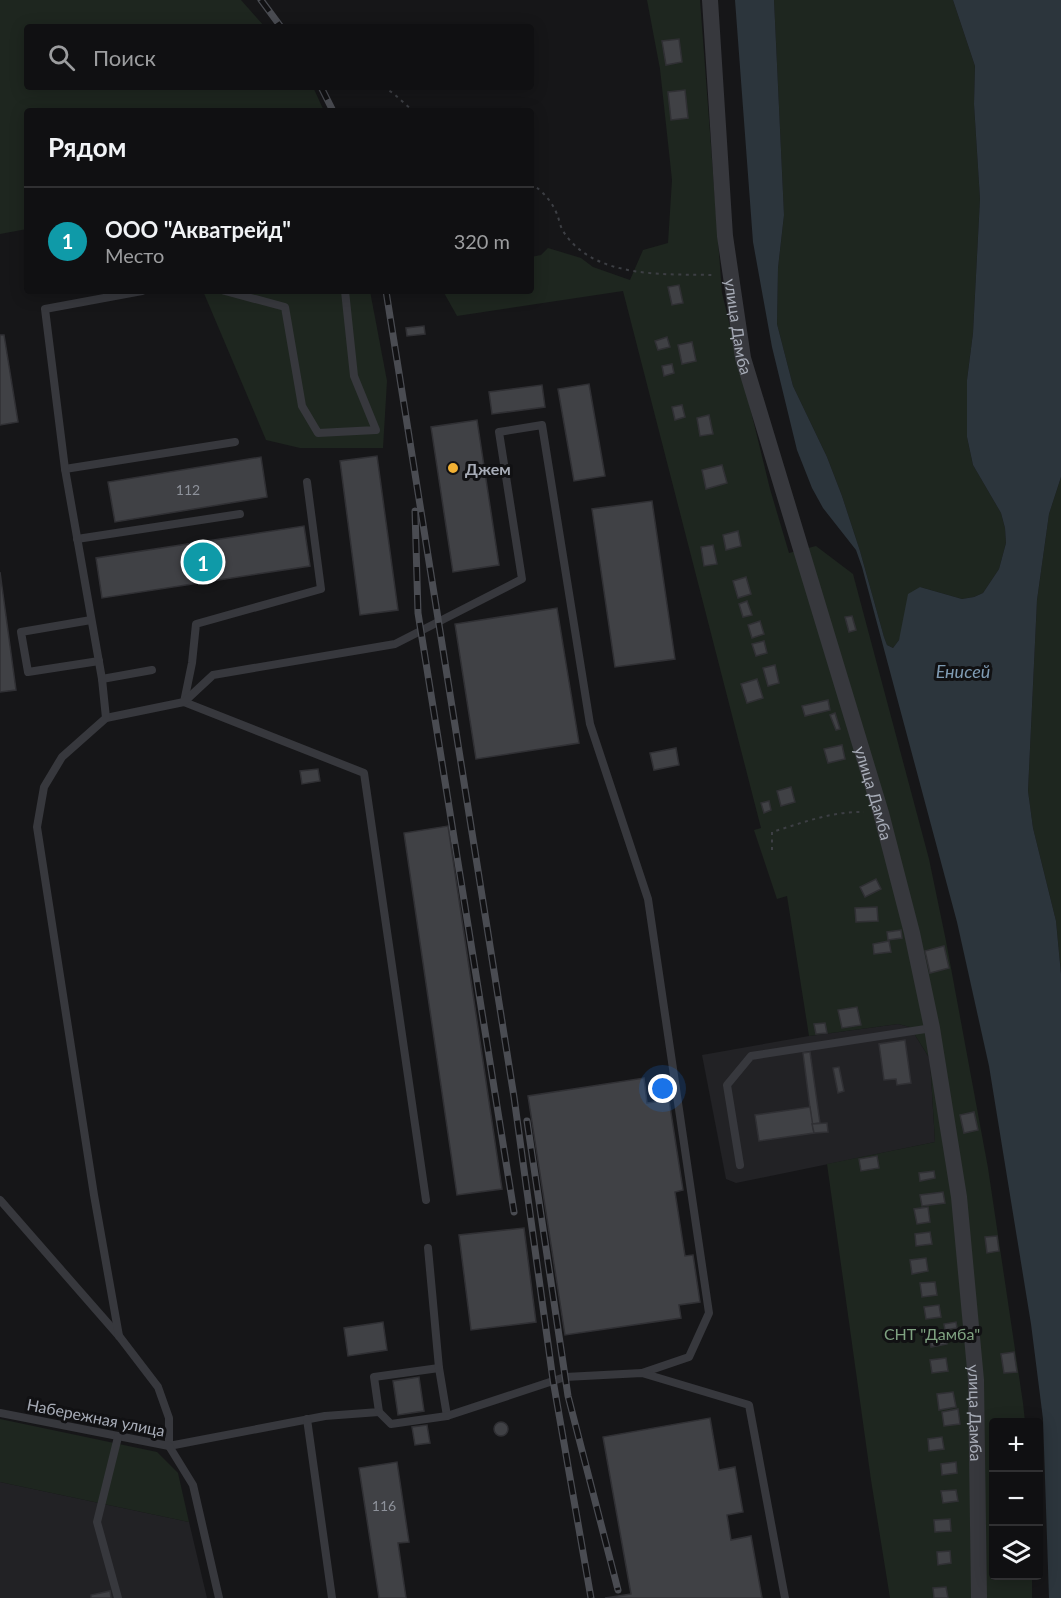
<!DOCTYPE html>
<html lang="ru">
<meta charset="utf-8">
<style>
:root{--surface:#101012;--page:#1e1e20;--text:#f1f3f6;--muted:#9c9d9f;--line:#303032;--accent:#7c3aed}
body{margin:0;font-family:Lato,sans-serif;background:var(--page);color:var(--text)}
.controls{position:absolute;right:18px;bottom:18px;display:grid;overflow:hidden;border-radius:6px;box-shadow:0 3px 15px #0003}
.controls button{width:54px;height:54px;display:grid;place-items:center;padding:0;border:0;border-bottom:2px solid var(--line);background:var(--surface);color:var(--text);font:30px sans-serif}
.you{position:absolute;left:663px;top:1089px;width:21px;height:21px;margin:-15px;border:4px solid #fff;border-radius:50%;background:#1a73e8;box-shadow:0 0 0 9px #1a73e833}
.badge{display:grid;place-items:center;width:39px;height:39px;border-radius:50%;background:var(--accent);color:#fff;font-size:20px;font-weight:700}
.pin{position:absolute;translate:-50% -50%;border:3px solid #fff;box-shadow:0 2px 6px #0006}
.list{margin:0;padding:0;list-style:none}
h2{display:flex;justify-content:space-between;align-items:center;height:78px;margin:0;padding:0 24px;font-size:26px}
h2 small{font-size:20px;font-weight:400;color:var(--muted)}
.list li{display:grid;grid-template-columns:39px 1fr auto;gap:18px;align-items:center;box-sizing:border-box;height:108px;padding:0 24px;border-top:2px solid var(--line)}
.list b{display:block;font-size:22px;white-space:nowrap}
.list p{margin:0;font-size:20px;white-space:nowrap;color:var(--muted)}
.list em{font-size:20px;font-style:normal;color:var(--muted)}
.icon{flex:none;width:33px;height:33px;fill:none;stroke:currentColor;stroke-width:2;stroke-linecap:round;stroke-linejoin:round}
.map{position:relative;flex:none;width:1061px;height:1598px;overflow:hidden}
.search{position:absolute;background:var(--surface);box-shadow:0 3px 15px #0003;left:24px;top:24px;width:510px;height:66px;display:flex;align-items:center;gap:15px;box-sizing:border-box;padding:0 21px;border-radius:6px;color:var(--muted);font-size:22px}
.panel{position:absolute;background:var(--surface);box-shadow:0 3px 15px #0003;left:24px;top:108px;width:510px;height:186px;border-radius:6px}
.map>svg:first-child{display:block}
.built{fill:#222225}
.green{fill:#1e261f}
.water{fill:#2c353c}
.building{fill:#404145;stroke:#303034;stroke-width:1.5}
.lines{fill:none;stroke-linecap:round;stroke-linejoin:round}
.path{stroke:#3d3f44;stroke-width:2;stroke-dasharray:3 4.5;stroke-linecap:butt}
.lane{stroke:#37383d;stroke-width:8}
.street{stroke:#37383d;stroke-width:16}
.rail-casing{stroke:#4a4c52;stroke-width:7}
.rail{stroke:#111113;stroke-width:4.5;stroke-dasharray:14;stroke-linecap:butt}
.poi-dot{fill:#f2b134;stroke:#111113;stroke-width:2}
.labels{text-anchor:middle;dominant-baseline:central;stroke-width:6;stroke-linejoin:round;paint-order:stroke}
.number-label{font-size:14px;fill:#8e929b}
.street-label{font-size:16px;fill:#a8adb8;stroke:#111113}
.poi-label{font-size:16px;font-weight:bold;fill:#a8adb8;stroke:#111113;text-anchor:start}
.park-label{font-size:16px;fill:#7fa381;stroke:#111113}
.water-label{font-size:18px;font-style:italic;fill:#7f9bb3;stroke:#111113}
</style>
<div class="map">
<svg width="1061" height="1598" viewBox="0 0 1061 1598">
<rect width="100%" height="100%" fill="#161618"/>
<g class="built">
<path d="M898 1024 910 1027 930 1059 935 1142 736 1183 726 1179 702 1055 809 1036Z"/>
<path d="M0 1482 189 1522 207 1598H0Z"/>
</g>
<g class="green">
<path d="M0 0H241L265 27H27V87H313L324 111H27V229L0 234Z"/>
<path d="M647 0H700L722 293 770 489 789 553 816 546 853 574 929 859 946 941 988 1168 1023 1403 1025 1422H994V1576H1032V1598H890L871 1480 827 1164 935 1142 930 1059 910 1027 898 1024 809 1036 787 896 777 899 754 830 761 828 623 291 457 316 443 291H531V257L541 255 548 248 581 258 593 267 630 280 643 250 668 243 672 180 660 69Z"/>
<path d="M774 0H953L975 66 974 104 980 199 973 333 967 380V437L973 465 1001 513 1005 528 1006 543 999 569 983 593 974 597 962 599 920 587 899 640 893 648 887 645 884 637 860 551 842 496 827 457 793 386 777 324 778 268 784 215Z"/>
<path d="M203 291H370L387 381 383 448H300L266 440Z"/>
<path d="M1061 477V974L1056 921 1033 828 1028 791 1037 600 1049 514Z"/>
<path d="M0 1419 157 1452 178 1473 189 1522 0 1482Z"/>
</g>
<path class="water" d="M735 0H774L784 215 778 268 777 324 793 386 827 457 842 496 860 551 884 637 887 645 893 648 899 640 908 594 920 587 962 599 974 597 983 593 999 569 1006 543 1005 528 1001 513 973 465 967 437V380L973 333 980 199 974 104 975 66 953 0H1061V477L1049 514 1037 600 1028 791 1033 828 1056 921 1061 974V1598H1049L1043 1419 1031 1324 989 1066 957 922 862 567 856 550 823 508 812 488 797 450 772 347 753 242Z"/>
<g class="building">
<path d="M679 39 682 62 666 65 662 41Z"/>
<path d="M685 90 688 118 671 120 668 92Z"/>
<path d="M679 285 683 303 672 305 668 287Z"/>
<path d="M424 326 425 334 407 336 406 328Z"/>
<path d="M0 335H4L18 422 0 425Z"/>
<path d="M667 337 670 347 658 350 655 341Z"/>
<path d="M692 342 696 361 682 364 678 345Z"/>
<path d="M672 364 674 373 664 376 662 366Z"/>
<path d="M589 384 605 476 574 481 558 389Z"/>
<path d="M542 385 545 407 492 414 489 392Z"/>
<path d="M682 405 685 417 675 420 672 407Z"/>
<path d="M709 415 713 434 700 436 697 418Z"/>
<path d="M477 420 499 565 453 572 431 427Z"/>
<path d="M377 456 398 610 360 615 340 461Z"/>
<path d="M261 457 267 497 115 522 108 482Z"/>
<path d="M722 465 727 483 706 489 702 470Z"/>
<path d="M652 501 675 659 615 667 592 509Z"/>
<path d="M304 526 310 566 102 598 96 558Z"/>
<path d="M738 531 741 546 726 550 723 535Z"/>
<path d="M713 545 717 564 704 566 701 547Z"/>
<path d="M0 572 16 690 0 692Z"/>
<path d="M746 577 751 594 738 598 733 581Z"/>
<path d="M747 601 752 615 743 617 739 604Z"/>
<path d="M557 608 579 743 476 759 455 624Z"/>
<path d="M852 616 856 630 849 632 845 617Z"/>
<path d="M760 621 764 634 752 638 748 625Z"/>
<path d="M764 641 767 653 756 656 752 644Z"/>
<path d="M775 665 779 683 768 686 763 668Z"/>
<path d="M757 679 763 698 747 703 741 684Z"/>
<path d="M828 700 830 710 805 716 802 706Z"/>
<path d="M835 713 840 729 836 730 830 715Z"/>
<path d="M842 745 845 759 828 763 824 749Z"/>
<path d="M676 748 679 765 654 770 650 753Z"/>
<path d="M318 769 320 781 302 784 300 771Z"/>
<path d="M791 787 795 802 781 806 777 791Z"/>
<path d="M769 801 771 810 764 813 761 803Z"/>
<path d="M448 826 502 1189 457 1195 404 833Z"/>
<path d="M876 879 881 889 865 897 860 887Z"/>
<path d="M877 907 878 921 856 922 855 908Z"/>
<path d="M901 930 902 938 888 940 887 932Z"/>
<path d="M889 941 891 952 874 954 873 944Z"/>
<path d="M944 946 949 968 930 973 925 951Z"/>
<path d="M857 1007 861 1025 842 1028 838 1010Z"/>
<path d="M825 1023 827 1033 816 1034 814 1024Z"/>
<path d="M905 1040 911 1083 897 1085 896 1079 884 1080 879 1044Z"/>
<path d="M810 1052 820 1123 812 1124 803 1053Z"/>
<path d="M839 1067 844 1091 838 1093 833 1068Z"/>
<path d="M644 1078 647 1103 669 1100 683 1190 675 1192 685 1256 693 1255 700 1302 679 1305 681 1318 565 1335 528 1096Z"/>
<path d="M810 1107 814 1133 759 1141 755 1115Z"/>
<path d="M974 1112 978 1130 964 1133 960 1115Z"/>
<path d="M827 1123 828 1132 814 1133 812 1124Z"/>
<path d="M877 1156 879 1168 861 1171 859 1159Z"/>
<path d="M934 1171 935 1178 920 1181 919 1173Z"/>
<path d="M943 1192 945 1203 922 1206 920 1195Z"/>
<path d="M928 1207 930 1222 917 1224 914 1209Z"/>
<path d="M524 1228 536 1322 471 1330 459 1235Z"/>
<path d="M930 1232 932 1244 916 1246 915 1234Z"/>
<path d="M997 1236 999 1251 987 1253 985 1237Z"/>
<path d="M926 1258 928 1271 912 1274 910 1260Z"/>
<path d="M935 1282 937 1295 922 1297 920 1283Z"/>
<path d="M939 1305 941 1317 926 1319 924 1307Z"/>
<path d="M383 1322 387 1350 348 1356 344 1328Z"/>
<path d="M956 1322 957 1328 945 1330 944 1324Z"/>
<path d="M945 1332 947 1344 931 1347 929 1334Z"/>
<path d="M1014 1352 1017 1372 1004 1373 1001 1354Z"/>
<path d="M946 1358 948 1371 932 1373 930 1360Z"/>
<path d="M419 1377 424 1411 398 1415 393 1381Z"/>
<path d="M953 1392 956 1407 939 1410 937 1394Z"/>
<path d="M958 1409 960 1424 944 1426 942 1412Z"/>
<path d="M710 1418 719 1470 735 1467 743 1512 727 1515 731 1540 751 1536 762 1598H605L631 1594 603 1437Z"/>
<circle cx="501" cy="1429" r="7"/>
<path d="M427 1425 430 1443 415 1445 412 1427Z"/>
<path d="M942 1437 944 1449 929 1451 928 1439Z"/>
<path d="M397 1462 409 1542 398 1543 406 1598H379L359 1468Z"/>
<path d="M956 1462 957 1473 942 1475 941 1464Z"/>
<path d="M956 1490 958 1501 943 1503 941 1491Z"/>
<path d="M950 1519 951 1531 935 1532 934 1520Z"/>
<path d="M950 1551 951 1563 938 1565 937 1552Z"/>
<path d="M946 1587 948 1598H934L933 1588Z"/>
<path d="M110 1591 111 1598H91V1595Z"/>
</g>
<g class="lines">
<g class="path">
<path d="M383 87 393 93 413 111"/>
<path d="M531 183C543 192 551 200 557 214 559 219 560 226 563 231 593 279 665 274 715 275"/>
<path d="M772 850V832C802 823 832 811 864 812"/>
</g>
<g class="lane">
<path d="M225 291 285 307 302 406 318 433 376 430 354 376 345 291"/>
<path d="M65 469 235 442"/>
<path d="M307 482 321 589 196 624 192 663 184 702 364 773 426 1200"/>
<path d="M77 539 240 514"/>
<path d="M91 620 21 632 28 672 99 661"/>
<path d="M102 679 152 670"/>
<path d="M106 718 184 702 213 675 395 644 522 579 499 432 542 425 590 724 648 899 709 1313 689 1357 642 1373"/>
<path d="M740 1165 727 1085 751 1056 932 1028"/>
<path d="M0 1200 119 1336 158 1387 169 1418V1446L325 1416 379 1412 374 1377 439 1368"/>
<path d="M428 1248 439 1368 447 1416"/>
<path d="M119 1336 94 1195 37 827 44 787 62 757 106 718 102 679 65 469 45 309 142 291"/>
<path d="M379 1412 391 1424 447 1416 565 1377 642 1373 749 1405 785 1598"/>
<path d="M0 1413 169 1446 193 1485 219 1598"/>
<path d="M307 1419 332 1598"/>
<path d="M118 1437 97 1522 118 1598"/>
</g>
<path class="street" id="s1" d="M710 0 725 236 743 358 881 813 912 933 932 1028 959 1197 976 1380 979 1598"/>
<defs>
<g id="rail">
<path d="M261 0 281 27"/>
<path d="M321 87 333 111"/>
<path d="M386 291 514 1097 553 1380 591 1598"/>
<path d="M415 511 418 613 514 1212"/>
<path d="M527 1121 568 1396 618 1590"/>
</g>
</defs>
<use href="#rail" class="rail-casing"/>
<use href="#rail" class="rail"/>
</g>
<circle class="poi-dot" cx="453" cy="468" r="6"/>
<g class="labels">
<g class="number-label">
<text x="188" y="489">112</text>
<text x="384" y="1505">116</text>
</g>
<g class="street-label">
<text stroke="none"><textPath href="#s1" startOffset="328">улица Дамба</textPath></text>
<text stroke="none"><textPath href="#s1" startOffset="814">улица Дамба</textPath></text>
<text stroke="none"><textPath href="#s1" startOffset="1444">улица Дамба</textPath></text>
<text transform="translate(96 1417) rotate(11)">Набережная улица</text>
</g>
<g class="poi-label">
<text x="465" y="468">Джем</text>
</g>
<g class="park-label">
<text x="932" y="1333">СНТ "Дамба"</text>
</g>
<g class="water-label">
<text x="963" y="671">Енисей</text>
</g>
</g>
</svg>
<div class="controls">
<button>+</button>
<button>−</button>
<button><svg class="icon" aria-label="layers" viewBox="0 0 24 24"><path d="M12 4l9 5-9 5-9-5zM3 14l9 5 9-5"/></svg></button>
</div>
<div class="you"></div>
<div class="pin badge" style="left:203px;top:562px;background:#0f9aa8">1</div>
<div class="search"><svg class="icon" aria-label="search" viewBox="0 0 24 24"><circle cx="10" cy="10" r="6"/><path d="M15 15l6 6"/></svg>Поиск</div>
<section class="panel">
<h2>Рядом<small></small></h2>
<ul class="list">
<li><span class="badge" style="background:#0f9aa8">1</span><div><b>ООО &quot;Акватрейд&quot;</b><p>Место</p></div><em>320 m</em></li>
</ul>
</section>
</div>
